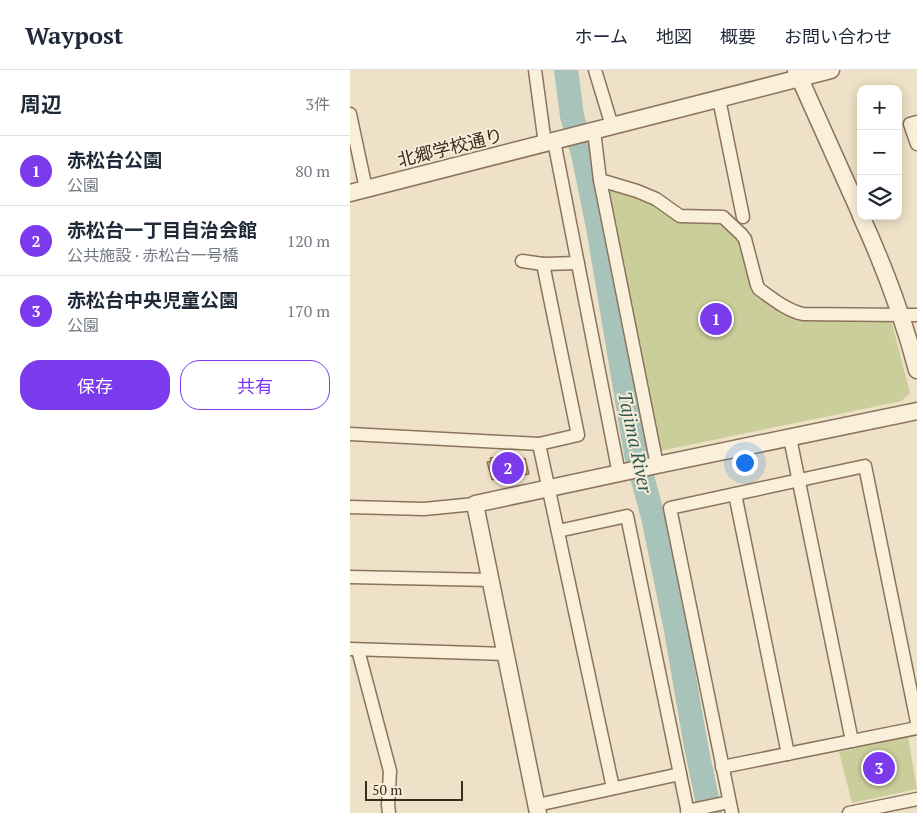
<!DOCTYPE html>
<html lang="ja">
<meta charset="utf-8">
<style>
:root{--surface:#fff;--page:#f6f6f7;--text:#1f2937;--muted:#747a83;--line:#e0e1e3;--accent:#7c3aed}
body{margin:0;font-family:"PT Serif","Noto Sans JP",serif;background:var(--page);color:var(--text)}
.controls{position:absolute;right:15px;top:15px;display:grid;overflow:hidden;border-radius:10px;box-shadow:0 2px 12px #0003}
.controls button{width:45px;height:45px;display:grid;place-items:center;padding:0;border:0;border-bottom:1px solid var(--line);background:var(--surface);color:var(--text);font:25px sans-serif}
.scale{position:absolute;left:15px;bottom:12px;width:98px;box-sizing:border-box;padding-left:5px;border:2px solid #3b2c20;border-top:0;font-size:14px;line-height:18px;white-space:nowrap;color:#3b2c20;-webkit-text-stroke:4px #f6ecd7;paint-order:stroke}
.you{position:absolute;left:394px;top:392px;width:18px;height:18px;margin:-12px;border:4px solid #fff;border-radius:50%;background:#1a73e8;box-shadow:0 0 0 8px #1a73e833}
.badge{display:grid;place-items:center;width:32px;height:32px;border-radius:50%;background:var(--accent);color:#fff;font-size:16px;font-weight:700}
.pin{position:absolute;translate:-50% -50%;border:2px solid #fff;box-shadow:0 1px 5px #0006}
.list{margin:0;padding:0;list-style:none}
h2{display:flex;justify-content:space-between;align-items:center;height:65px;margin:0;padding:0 20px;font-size:21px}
h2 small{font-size:16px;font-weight:400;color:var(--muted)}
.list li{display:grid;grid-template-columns:32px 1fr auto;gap:15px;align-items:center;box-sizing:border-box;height:70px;padding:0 20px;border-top:1px solid var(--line)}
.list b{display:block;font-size:19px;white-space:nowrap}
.list p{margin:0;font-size:16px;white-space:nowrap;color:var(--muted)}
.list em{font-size:16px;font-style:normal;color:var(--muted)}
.actions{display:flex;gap:10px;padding:15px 20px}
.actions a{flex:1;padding:11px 0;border:1px solid var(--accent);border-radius:20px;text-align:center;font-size:18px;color:var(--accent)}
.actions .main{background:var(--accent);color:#fff}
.icon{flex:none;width:28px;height:28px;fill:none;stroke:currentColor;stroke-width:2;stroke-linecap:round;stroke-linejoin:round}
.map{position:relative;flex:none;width:567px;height:743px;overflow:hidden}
header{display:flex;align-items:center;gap:30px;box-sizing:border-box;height:70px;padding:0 25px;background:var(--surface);border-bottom:1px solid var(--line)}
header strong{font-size:24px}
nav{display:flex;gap:28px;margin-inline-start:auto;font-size:18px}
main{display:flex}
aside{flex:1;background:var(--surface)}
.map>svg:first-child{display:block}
.green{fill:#cace9a}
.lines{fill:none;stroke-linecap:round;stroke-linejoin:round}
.river{stroke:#a8c3ba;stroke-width:24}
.building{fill:#cd9b7d;stroke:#8b5b41}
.minor-casing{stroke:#8b735c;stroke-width:15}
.tertiary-casing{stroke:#8b735c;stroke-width:19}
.minor{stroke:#f9efdb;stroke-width:12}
.tertiary{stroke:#f9efdb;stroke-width:16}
.labels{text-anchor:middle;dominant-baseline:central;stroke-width:4;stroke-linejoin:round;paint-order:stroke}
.street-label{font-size:18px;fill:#3b2c20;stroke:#f6ecd7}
.water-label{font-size:19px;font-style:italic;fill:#2f5b57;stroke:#f6ecd7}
</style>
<header>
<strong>Waypost</strong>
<nav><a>ホーム</a><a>地図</a><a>概要</a><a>お問い合わせ</a></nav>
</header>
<main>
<aside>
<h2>周辺<small>3件</small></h2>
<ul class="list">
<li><span class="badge">1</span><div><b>赤松台公園</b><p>公園</p></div><em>80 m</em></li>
<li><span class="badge">2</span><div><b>赤松台一丁目自治会館</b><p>公共施設 · 赤松台一号橋</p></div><em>120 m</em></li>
<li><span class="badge">3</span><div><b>赤松台中央児童公園</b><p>公園</p></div><em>170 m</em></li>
</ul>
<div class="actions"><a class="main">保存</a><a>共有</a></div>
</aside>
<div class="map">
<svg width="567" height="743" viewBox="0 0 567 743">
<rect width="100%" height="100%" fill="#efe1c7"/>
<g class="green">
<path d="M256 118 286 125 307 135 324 149 344 152 372 151 390 168 404 222 445 248 533 250 542 253 560 323 552 331 310 381Z"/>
<path d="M558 667 567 719 502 733 489 682Z"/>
</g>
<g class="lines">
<path class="river" d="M216 0 222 46 233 84 248 157 286 384 303 447 325 555 346 676 360 743"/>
</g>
<path class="building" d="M150 386V388L156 387 157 392 175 388 179 404 161 408 160 406 142 410 137 392 141 391 140 388Z"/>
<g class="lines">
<defs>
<g id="minor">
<path d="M185 0 195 74"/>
<path d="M245 0 262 56"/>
<path d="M369 29 393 147"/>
<path d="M0 44 16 119"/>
<path d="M567 52 560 54 567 74"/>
<path d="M244 61 250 110 307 395"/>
<path d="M204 71 269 404"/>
<path d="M250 110 287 121 306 129 330 146 373 147 391 164 395 169 407 215 409 219C423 229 436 240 453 244L551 245H567"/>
<path d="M172 191 193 194 228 193"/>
<path d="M0 364 189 374 228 365 193 194"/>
<path d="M440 368 502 671"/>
<path d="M189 374 263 718"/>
<path d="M385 424 438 684"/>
<path d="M0 437 74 439 125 434"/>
<path d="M208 461 277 446 338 743"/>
<path d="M0 507 141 510"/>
<path d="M0 579 156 584"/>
<path d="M8 580 40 701 38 735 39 743"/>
<path d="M372 697 567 658"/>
<path d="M187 735 330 704"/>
<path d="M337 741 379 732"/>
<path d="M382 743 320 438 515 396 567 652"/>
<path d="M499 743 567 729"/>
</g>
<g id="tertiary">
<path d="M446 0 511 145"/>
<path d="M0 123 481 0"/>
<path d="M511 146C534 196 553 247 567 300"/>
<path d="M188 743 125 434 307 395 567 341"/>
</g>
</defs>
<use href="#minor" class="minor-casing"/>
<use href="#tertiary" class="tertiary-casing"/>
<use href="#minor" class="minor"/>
<use href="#tertiary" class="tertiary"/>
</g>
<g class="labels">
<g class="street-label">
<text transform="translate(100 77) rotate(-14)">北郷学校通り</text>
</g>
<g class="water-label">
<text transform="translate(286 372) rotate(78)">Tajima River</text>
</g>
</g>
</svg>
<div class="controls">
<button>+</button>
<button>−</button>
<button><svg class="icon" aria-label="layers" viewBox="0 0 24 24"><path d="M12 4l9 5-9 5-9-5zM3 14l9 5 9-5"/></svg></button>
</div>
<div class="scale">50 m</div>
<div class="you"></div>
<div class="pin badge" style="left:366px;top:249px">1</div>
<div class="pin badge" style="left:158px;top:398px">2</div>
<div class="pin badge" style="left:529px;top:698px">3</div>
</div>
</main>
